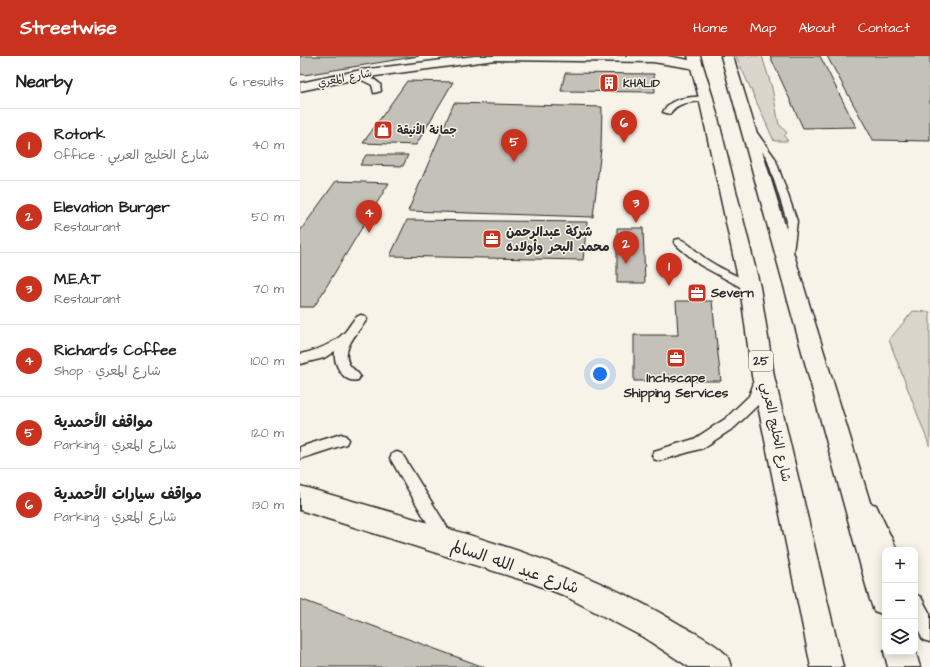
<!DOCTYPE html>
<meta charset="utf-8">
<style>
:root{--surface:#fff;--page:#f2f2f2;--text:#222;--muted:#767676;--line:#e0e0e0;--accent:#c8321e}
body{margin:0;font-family:"Architects Daughter","Playpen Sans Arabic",sans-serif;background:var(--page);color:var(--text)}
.controls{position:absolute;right:12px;bottom:12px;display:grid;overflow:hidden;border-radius:8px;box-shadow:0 2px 10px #0003}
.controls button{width:36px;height:36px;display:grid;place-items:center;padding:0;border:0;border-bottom:1px solid var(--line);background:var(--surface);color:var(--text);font:20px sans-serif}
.you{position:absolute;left:300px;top:318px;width:14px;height:14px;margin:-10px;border:3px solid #fff;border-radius:50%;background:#1a73e8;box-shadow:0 0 0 6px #1a73e833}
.badge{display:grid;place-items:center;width:26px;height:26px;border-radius:50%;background:var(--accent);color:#fff;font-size:13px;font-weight:700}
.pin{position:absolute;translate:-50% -33px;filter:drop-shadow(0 1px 2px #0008)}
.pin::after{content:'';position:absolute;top:21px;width:14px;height:12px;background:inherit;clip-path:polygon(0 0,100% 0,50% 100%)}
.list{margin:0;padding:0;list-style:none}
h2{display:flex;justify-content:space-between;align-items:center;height:52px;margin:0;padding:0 16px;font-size:17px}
h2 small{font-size:13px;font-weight:400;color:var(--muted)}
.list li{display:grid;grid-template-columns:26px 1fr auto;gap:12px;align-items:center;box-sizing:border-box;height:72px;padding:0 16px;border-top:1px solid var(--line)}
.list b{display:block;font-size:15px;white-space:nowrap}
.list p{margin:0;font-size:13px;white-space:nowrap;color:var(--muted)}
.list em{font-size:13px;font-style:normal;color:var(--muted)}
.icon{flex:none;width:22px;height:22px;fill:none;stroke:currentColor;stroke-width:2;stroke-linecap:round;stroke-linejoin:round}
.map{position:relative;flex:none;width:630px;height:611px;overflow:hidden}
header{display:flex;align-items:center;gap:24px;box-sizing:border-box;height:56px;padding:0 20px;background:var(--accent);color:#fff}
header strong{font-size:19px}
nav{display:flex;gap:22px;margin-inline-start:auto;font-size:14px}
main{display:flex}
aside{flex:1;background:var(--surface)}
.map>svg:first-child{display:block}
.green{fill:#dad6cc;stroke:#82807c}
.building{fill:#c4c1b9;stroke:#2b2b2b}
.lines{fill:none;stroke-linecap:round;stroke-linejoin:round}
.lane-casing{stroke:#2b2b2b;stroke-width:3}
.street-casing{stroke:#2b2b2b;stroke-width:3}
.primary-casing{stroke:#2b2b2b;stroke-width:3}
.lane{fill:#f7f3e8;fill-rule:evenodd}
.street{fill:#f7f3e8;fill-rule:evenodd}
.primary{fill:#f7f3e8;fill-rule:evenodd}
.labels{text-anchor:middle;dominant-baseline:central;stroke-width:3;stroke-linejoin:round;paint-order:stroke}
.far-street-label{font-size:11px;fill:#2b2b2b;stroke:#f7f3e8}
.far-poi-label{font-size:11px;font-weight:bold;fill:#2b2b2b;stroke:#f7f3e8;text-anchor:start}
.shield{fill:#f7f3e8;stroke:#686764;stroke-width:1}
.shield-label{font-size:12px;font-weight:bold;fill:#2b2b2b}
.poi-label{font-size:13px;font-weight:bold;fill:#2b2b2b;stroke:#f7f3e8;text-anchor:start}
.street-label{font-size:13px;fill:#2b2b2b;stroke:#f7f3e8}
.near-street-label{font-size:16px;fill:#2b2b2b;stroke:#f7f3e8}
</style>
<header>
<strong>Streetwise</strong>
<nav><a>Home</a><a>Map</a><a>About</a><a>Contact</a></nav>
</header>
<main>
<aside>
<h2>Nearby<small>6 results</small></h2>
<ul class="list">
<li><span class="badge">1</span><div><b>Rotork</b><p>Office · شارع الخليج العربي</p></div><em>40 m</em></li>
<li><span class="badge">2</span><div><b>Elevation Burger</b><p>Restaurant</p></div><em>50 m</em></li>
<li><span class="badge">3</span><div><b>M.E.A.T</b><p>Restaurant</p></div><em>70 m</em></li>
<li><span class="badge">4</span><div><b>Richard's Coffee</b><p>Shop · شارع المعري</p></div><em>100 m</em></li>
<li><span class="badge">5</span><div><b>مواقف الأحمدية</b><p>Parking · شارع المعري</p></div><em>120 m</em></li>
<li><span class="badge">6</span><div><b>مواقف سيارات الأحمدية</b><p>Parking · شارع المعري</p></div><em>130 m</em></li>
</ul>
</aside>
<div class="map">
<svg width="630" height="611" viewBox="0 0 630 611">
<rect width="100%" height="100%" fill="#f7f3e8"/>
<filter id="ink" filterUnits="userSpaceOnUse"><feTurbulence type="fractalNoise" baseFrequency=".025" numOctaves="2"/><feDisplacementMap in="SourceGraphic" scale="8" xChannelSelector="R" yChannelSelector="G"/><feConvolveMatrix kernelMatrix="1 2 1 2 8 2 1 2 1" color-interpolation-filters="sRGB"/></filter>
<g filter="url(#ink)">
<g class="green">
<path d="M436 0H462L472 32 479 68 487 77 484 80 488 85H474Z"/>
<path d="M613 255 630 256V391L589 284Z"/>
</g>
<g class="building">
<path d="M0 0H119L4 19 0 18Z"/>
<path d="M470 0H520L556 71 503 72Z"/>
<path d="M527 0H630V85L573 84Z"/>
<path d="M265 17 354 18 355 36 261 35Z"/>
<path d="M107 25 153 26 116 89 63 87Z"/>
<path d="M154 47 302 51 301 93 293 161 108 155Z"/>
<path d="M66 99H108L103 110 60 109Z"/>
<path d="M36 125 89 127 14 251H0V175Z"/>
<path d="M107 164 287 166 283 204 90 200Z"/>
<path d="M317 172H343L345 227H317Z"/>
<path d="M376 245H412L421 325H334V279H378Z"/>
<path d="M0 543 184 611H0Z"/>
</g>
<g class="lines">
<defs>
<g id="lane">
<path d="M48 18C58 17 73 21 80 28L81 35 74 37 72 29 62 24 48 22Z"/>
<path d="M406 40 410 42 409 44C394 47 378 44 370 58L363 56C371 40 390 42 406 40Z"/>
<path d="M446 70H452L475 102 497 165 492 204 488 205 483 202 487 165 467 102 445 72Z"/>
<path d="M379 183C388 185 400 200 409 205 423 214 439 221 454 228L456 231 454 234H446L400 209 375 188 374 186 375 184Z"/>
<path d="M61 259 65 260 67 263C60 275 40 292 49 308 52 313 57 315 60 320L58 324C43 328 33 307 35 295L24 302 0 308V298C15 295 33 288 44 277 50 271 53 261 61 259Z"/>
<path d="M462 318 467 319 469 323 460 347 435 371 403 392 359 405 354 403 352 399 354 395 394 383 425 363 449 340 457 319Z"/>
<path d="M41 378 46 380 48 384 46 388 0 403V391Z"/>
<path d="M97 396 102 398 152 479 154 484 152 489 146 492 140 489 90 402 92 398Z"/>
<path d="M570 447 576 449 597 494H585V500L562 454 564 449Z"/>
<path d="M615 538 621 541 630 558V586L623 584 615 566Z"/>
</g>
<g id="street">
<path d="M175 0H367L400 6 402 9 396 13 353 6 195 4 61 22 0 35V27L61 14Z"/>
<path d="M0 430C129 468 263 498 379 568 391 575 419 589 427 600 429 603 430 608 431 611H389L343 581 263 539 232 527 0 454Z"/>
</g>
<g id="primary">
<path d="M388 0H400L413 42 460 231 474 320 543 611H511L452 320 440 231 399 42Z"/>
<path d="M421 0H433L585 495V559L574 555 570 544Z"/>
<path d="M585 594V596H615V594L620 611H588L584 596Z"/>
</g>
</defs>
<use href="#lane" class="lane-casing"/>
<use href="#street" class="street-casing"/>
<use href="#primary" class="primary-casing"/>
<use href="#lane" class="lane"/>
<use href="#street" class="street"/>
<use href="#primary" class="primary"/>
</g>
</g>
<defs>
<symbol id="building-square" viewBox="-11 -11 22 22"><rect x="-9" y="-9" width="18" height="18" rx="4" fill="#c8321e" stroke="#f7f3e8"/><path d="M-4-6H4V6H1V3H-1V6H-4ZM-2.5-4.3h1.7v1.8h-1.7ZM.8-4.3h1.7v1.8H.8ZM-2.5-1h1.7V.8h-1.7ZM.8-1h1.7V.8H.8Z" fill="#fff"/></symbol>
<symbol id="shop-square" viewBox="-11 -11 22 22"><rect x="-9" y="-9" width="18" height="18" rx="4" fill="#c8321e" stroke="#f7f3e8"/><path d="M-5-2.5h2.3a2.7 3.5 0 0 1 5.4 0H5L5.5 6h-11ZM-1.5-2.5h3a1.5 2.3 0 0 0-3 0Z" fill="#fff"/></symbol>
<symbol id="office-square" viewBox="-11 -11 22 22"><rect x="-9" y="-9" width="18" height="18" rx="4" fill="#c8321e" stroke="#f7f3e8"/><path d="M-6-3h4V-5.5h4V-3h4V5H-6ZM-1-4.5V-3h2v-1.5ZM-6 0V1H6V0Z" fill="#fff"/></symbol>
</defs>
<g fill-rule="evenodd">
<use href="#building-square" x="298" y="16" width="22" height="22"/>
<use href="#shop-square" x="72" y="63" width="22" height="22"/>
<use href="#office-square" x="181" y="172" width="22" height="22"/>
<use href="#office-square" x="386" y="226" width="22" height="22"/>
<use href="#office-square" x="365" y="291" width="22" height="22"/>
</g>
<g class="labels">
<g class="far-street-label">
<text transform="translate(45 22) rotate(-11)">شارع المعري</text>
</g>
<g class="far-poi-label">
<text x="323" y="27">KHALID</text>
<text x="97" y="74">جمانة الأنيقة</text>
</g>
<rect class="shield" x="449" y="295" width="24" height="20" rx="3"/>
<g class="shield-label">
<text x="461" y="305">25</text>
</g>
<g class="poi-label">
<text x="206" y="176">شركة عبدالرحمن<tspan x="206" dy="15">محمد البحر وأولاده</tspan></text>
<text x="411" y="237">Severn</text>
<text x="376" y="322" text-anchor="middle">Inchscape<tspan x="376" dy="15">Shipping Services</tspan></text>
</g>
<g class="street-label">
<text transform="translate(476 376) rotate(78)">شارع الخليج العربي</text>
</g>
<g class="near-street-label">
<text transform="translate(215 511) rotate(19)">شارع عبد الله السالم</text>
</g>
</g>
</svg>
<div class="controls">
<button>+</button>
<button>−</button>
<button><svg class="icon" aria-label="layers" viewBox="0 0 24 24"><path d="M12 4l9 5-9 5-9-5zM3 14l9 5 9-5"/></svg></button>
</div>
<div class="you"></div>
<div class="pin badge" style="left:369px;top:230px">1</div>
<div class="pin badge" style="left:326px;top:208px">2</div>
<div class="pin badge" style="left:336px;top:167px">3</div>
<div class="pin badge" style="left:69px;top:177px">4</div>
<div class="pin badge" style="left:214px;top:106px">5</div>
<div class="pin badge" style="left:324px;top:87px">6</div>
</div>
</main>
